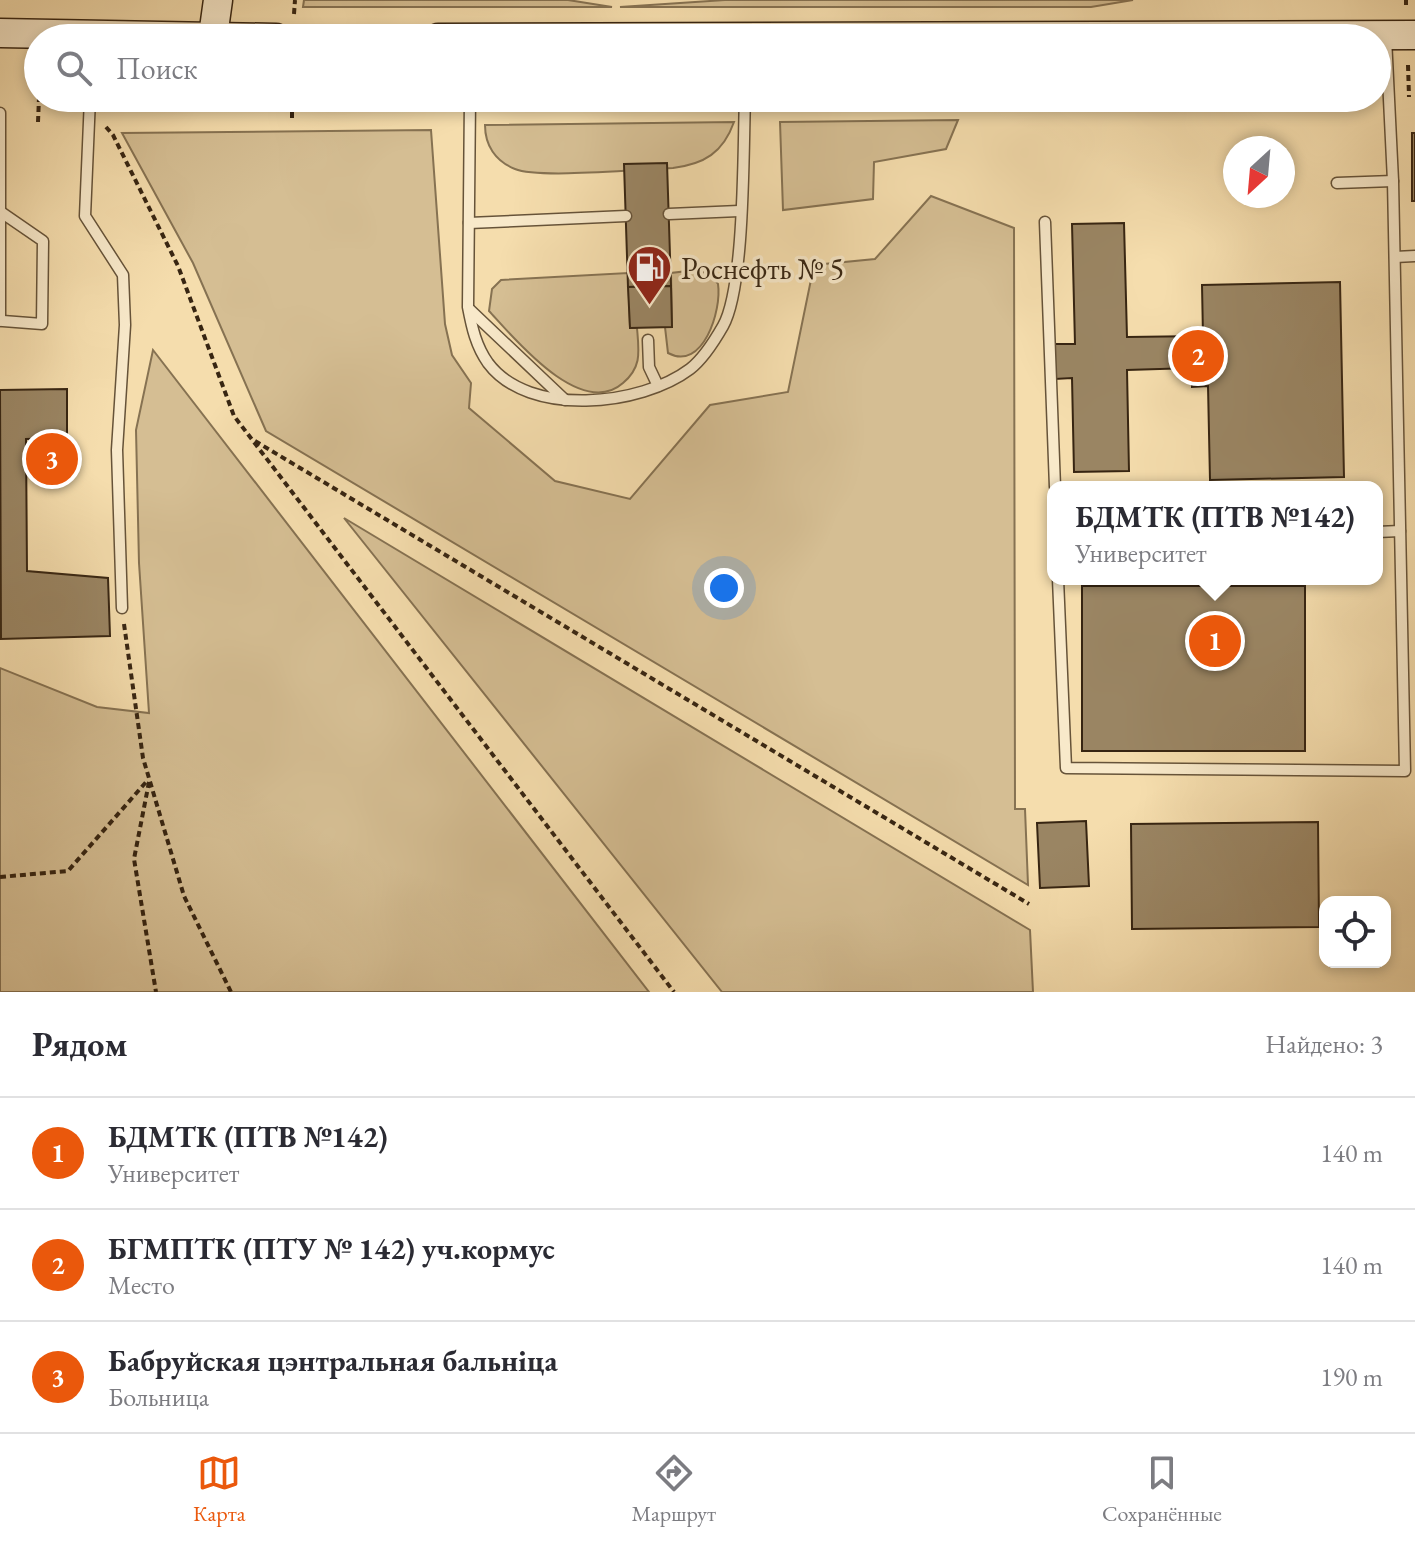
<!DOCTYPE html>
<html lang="ru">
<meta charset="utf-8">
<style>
:root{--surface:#fff;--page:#f2f2f3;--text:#2b2b33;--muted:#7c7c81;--line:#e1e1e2;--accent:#ea580c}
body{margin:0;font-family:"EB Garamond",serif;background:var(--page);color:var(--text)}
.controls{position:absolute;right:24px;bottom:24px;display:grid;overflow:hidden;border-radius:16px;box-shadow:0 4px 12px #0003}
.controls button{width:72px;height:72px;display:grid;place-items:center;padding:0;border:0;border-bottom:2px solid var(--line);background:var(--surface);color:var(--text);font:40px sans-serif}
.compass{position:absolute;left:1223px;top:136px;width:72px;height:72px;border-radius:50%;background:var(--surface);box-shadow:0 4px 12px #0003;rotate:206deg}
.you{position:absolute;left:724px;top:588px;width:28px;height:28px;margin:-20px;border:6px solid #fff;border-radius:50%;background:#1a73e8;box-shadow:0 0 0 12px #1a73e833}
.badge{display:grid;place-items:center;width:52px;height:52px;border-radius:50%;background:var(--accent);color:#fff;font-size:26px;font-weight:700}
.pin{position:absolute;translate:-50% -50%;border:4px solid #fff;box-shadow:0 2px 8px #0006}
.popup{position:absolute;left:1047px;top:481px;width:336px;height:104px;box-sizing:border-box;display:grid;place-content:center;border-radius:16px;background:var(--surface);filter:drop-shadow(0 2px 6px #0005);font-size:26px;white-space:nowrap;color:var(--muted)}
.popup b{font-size:30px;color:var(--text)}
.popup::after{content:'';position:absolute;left:50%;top:100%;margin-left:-16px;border:16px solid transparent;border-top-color:var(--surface)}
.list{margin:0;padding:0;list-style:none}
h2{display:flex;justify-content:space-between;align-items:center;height:104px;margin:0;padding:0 32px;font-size:34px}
h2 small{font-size:26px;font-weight:400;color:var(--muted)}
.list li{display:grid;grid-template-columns:52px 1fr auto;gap:24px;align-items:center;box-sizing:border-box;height:112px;padding:0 32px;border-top:2px solid var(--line)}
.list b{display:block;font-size:30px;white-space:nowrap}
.list p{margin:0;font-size:26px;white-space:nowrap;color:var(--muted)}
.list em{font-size:26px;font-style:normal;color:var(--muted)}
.icon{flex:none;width:44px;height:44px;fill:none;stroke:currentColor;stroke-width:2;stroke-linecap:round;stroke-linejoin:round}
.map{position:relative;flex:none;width:1415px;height:992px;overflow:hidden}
.search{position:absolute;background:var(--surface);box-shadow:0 4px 12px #0003;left:24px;right:24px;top:24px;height:88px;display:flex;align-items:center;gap:20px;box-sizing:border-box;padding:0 28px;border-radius:44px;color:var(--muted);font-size:30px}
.sheet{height:440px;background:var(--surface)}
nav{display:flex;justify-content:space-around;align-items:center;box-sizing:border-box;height:112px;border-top:2px solid var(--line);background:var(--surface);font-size:22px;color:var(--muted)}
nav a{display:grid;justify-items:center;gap:4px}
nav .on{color:var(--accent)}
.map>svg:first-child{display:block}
.green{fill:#d5be93;stroke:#867252;stroke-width:2}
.building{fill:#9a8563;stroke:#372512;stroke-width:2}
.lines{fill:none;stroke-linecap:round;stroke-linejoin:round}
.service-casing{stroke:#665339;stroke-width:13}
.secondary-casing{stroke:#372512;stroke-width:31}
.path{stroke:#372512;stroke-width:4;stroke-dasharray:6 4;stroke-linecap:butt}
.service{stroke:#f8e9ca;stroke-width:10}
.secondary{stroke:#f8e9ca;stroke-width:28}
.labels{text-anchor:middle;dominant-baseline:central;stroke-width:7;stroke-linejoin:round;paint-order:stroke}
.poi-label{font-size:30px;fill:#372512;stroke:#f8e9ca;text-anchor:start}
</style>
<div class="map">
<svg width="1415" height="992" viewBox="0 0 1415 992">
<rect width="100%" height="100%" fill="#f5ddad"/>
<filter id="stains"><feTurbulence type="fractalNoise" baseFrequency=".0025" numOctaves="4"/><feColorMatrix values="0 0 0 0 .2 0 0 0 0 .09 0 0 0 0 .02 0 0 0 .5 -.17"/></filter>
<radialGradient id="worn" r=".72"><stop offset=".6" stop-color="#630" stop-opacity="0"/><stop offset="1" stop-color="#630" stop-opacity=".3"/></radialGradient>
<g class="green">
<path d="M304 0H568L612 7H303Z"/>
<path d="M725 0H1133L1091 7H620Z"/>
<path d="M486 98H734L735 101 484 105Z"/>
<path d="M958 120 946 149 874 162 873 199 783 210 780 122Z"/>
<path d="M734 122C723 153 704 164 673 168 640 169 539 179 515 169 495 161 485 145 485 125Z"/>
<path d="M431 130 445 324 452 355 471 383 469 408 555 481 630 499 710 405 788 392 814 265 875 259 931 196 1014 228 1015 809H1025L1028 885 266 431 193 263 122 133Z"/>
<path d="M696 270 710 274 718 284C722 310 703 372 668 353L665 327 672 326 671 273Z"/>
<path d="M628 273 630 328H637C639 352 642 367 623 383 581 420 514 338 489 311L492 289 501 280Z"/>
<path d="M153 350 649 992H0V668L97 707 149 713 139 563 136 430Z"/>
<path d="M344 518 1030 930 1033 992H722Z"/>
</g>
<g class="building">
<rect x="1412" y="133" width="3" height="68"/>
<path d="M667 163 671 286 628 287 624 164Z"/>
<path d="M1124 223 1127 337 1203 336 1202 285 1340 282 1344 477 1210 480 1208 386 1192 387V368L1127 370 1129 471 1074 472 1072 378 1055 379 1054 344H1075L1072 224Z"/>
<path d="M671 286 672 327 630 328 628 287Z"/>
<path d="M67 389V438L26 439 27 571 108 578 110 636 1 639 0 390Z"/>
<rect x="1082" y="586" width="223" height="165"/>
<path d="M1086 821 1089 886 1040 888 1037 823Z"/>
<path d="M1318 822 1319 927 1132 929 1131 824Z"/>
</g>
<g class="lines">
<defs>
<g id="service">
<path d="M90 98 85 216 123 275 125 325 117 450 122 608"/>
<path d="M470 98 468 307C472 328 476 346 488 363 529 418 641 406 690 369 703 359 715 340 723 326 745 287 743 149 745 98"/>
<path d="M0 113V321"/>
<path d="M1337 183 1393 181"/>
<path d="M1 212 43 241 42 324 3 321"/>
<path d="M669 214 739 211"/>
<path d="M1045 222 1055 487"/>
<path d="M469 223 626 216"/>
<path d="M1395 257 1415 256"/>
<path d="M469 309 565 400"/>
<path d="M648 340 649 367 658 386"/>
<path d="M1377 532 1400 531"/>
<path d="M1058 579 1066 768 1405 771 1393 181 1386 38"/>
</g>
<g id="secondary">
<path d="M0 33 276 38"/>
<path d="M213 36 218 0"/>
<path d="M438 38 1415 35"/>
</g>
</defs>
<use href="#service" class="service-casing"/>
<use href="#secondary" class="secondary-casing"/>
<g class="path">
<path d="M1406 0V5"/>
<path d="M294 14 295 0"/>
<path d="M1408 65 1409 97"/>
<path d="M292 118V98"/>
<path d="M38 122 39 98"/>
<path d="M106 127 113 135 178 266 234 416 674 992"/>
<path d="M255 441 1029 904"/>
<path d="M124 624 143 758 184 896 231 992"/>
<path d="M149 782 134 859 156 992"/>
<path d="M0 877 68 871 147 781"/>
</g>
<use href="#service" class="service"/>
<use href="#secondary" class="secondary"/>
</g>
<defs>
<symbol id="fuel-pin" viewBox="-11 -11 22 30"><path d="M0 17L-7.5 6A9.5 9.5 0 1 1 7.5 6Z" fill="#8f2418" stroke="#f8e9ca"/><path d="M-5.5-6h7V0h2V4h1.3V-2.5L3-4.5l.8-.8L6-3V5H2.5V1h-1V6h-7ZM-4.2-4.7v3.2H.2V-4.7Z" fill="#fff"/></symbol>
</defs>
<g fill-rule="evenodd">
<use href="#fuel-pin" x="624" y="242" width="51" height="69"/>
</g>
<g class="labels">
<g class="poi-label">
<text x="681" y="268">Роснефть № 5</text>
</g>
</g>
<rect width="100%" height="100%" filter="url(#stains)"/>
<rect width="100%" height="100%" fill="url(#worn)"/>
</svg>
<div class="controls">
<button><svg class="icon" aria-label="locate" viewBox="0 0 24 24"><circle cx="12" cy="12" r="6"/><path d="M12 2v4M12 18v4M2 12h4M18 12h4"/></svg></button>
</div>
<svg class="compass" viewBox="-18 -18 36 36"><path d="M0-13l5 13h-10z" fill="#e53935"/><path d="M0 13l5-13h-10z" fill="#7c7c81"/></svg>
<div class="you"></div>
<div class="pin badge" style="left:1215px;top:641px">1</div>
<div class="popup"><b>БДМТК (ПТВ №142)</b>Университет</div>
<div class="pin badge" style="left:1198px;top:356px">2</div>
<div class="pin badge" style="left:52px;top:459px">3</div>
<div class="search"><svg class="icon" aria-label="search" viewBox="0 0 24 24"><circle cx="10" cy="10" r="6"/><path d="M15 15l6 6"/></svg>Поиск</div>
</div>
<section class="sheet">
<h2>Рядом<small>Найдено: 3</small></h2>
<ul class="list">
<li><span class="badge">1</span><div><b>БДМТК (ПТВ №142)</b><p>Университет</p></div><em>140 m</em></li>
<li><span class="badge">2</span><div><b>БГМПТК (ПТУ № 142) уч.кормус</b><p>Место</p></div><em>140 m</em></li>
<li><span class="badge">3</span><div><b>Бабруйская цэнтральная бальніца</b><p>Больница</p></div><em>190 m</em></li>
</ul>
</section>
<nav>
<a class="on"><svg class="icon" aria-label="map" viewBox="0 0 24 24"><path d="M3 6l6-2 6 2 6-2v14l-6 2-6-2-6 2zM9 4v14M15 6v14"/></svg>Карта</a>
<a><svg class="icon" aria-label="directions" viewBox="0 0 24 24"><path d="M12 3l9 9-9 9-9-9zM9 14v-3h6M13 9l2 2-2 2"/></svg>Маршрут</a>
<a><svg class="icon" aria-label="saved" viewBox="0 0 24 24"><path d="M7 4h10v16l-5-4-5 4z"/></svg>Сохранённые</a>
</nav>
